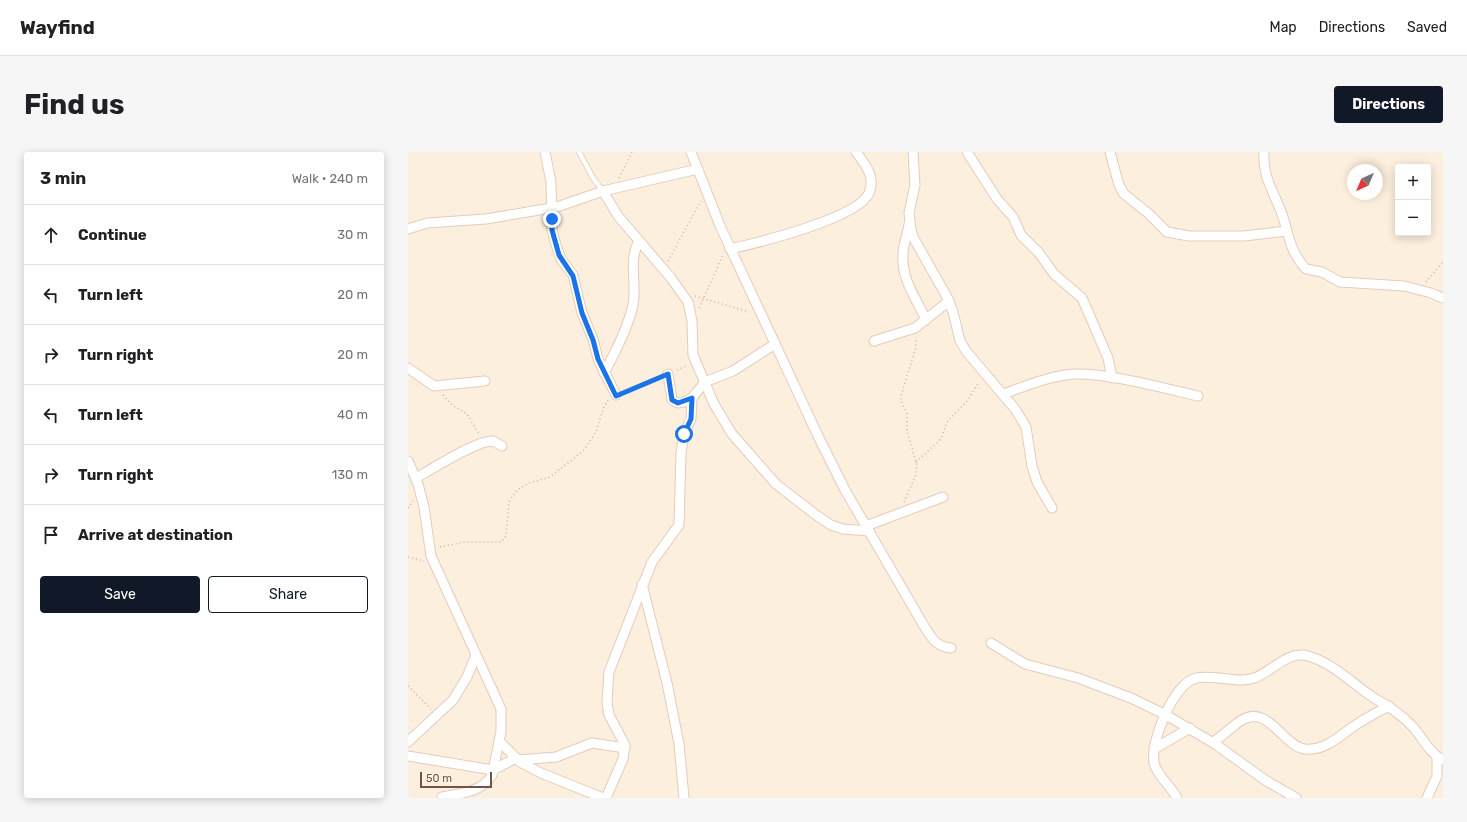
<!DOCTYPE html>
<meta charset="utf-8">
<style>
:root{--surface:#fff;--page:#f6f6f6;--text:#202124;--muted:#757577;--line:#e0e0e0;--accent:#111827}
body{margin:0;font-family:Rubik,sans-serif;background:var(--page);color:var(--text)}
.controls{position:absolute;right:12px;top:12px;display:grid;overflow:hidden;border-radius:4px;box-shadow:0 2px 10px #0003}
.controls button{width:36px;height:36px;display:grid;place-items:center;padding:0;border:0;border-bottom:1px solid var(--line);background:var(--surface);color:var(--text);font:20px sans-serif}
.compass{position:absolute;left:939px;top:12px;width:36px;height:36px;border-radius:50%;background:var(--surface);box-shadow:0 2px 10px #0003;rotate:224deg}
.scale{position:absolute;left:12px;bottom:10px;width:72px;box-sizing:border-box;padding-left:4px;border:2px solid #745245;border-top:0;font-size:11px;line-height:14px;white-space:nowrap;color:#745245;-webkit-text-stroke:3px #fff3e5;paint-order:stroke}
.stop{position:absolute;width:12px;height:12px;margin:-9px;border:3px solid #1a73e8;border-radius:50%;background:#fff}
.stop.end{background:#1a73e8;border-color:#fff;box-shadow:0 1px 4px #0008}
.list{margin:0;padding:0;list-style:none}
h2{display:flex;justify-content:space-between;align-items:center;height:52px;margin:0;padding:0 16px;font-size:17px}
h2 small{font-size:13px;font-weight:400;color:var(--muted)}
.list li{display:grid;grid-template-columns:26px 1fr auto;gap:12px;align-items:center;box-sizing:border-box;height:60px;padding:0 16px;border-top:1px solid var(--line)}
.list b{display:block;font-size:15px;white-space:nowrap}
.list em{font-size:13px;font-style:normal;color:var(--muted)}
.actions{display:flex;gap:8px;padding:12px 16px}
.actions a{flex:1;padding:9px 0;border:1px solid var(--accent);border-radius:4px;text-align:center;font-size:14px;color:var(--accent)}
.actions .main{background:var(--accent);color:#fff}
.icon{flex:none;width:22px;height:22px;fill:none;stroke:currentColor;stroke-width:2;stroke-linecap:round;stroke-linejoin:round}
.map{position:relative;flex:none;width:1035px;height:646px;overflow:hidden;border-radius:4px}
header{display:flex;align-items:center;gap:24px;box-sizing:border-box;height:56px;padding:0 20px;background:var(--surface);border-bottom:1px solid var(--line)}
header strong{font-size:19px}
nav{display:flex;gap:22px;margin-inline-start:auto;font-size:14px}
.intro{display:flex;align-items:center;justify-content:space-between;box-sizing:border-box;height:96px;padding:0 24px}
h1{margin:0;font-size:28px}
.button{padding:10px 18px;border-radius:4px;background:var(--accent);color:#fff;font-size:14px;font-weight:700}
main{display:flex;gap:24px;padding:0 24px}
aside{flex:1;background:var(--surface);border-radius:4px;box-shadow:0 2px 10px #0003}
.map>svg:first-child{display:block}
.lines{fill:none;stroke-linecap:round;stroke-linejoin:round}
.lane-casing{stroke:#e3ccbd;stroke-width:6}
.street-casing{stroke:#e3ccbd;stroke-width:11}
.path{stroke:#d8ac98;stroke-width:1.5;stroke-dasharray:1 3;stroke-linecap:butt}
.lane{stroke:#fff;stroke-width:4.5}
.street{stroke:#fff;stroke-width:9}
.route{stroke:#1a73e8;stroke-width:5}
</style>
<header>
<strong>Wayfind</strong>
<nav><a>Map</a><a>Directions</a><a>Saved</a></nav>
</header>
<div class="intro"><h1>Find us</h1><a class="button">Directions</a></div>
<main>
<aside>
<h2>3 min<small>Walk · 240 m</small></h2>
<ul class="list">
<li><svg class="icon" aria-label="ahead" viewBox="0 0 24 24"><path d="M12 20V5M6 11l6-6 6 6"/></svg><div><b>Continue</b></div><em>30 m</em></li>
<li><svg class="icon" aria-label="left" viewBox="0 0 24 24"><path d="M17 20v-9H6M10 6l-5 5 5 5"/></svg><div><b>Turn left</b></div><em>20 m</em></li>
<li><svg class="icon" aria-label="right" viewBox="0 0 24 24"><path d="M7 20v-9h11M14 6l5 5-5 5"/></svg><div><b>Turn right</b></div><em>20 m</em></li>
<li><svg class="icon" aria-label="left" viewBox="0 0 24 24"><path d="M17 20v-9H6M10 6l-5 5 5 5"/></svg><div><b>Turn left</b></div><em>40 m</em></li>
<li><svg class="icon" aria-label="right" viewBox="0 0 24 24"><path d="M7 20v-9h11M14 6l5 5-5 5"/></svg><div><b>Turn right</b></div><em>130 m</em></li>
<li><svg class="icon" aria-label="arrive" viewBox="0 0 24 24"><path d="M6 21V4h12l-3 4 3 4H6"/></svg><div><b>Arrive at destination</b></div></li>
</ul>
<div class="actions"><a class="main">Save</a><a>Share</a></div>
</aside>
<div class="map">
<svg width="1035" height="646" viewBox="0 0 1035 646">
<rect width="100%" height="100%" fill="#fdefdd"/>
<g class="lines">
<defs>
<path id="lane" d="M171 0 185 26 195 39"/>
<g id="street">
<path d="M137 0 143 30 144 78 148 93 153 107 165 123 174 161 185 187 190 207 208 243"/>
<path d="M283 0 313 76 411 286 437 338 516 474C524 486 527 494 543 496"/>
<path d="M505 0 507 33 501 61 503 77 505 85 539 145 545 160 552 189 558 199 607 257 618 275 624 314 629 330 644 356"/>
<path d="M559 0 589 47 605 65 613 83 631 101 646 122 674 146 700 206 704 226"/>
<path d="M702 0 711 33 716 42 741 62 759 80 781 84H836L878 79"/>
<path d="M856 0C854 26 867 41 875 65 881 85 883 101 898 117L914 120 932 130 996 134 1023 141 1035 146"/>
<path d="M195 39 210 64 263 126 280 150 284 169 285 203 306 252 324 282 368 332 408 363 423 373 435 377 461 379"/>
<path d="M501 72C500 82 495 92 495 102 493 127 508 146 518 168"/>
<path d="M0 77 19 71 78 67 149 55 195 39 290 17"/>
<path d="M322 97C349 91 451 66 461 41 468 25 457 12 448 0"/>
<path d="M466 189 507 176 541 149"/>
<path d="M0 216 26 234 77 229"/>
<path d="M196 221C207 201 220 176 225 153 229 131 220 108 231 89"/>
<path d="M260 222 264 248 270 251 276 250 284 246 297 230 325 219 367 192"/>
<path d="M595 242C618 234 641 224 666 222 701 221 755 236 790 244"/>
<path d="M0 309 10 332 16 355 23 404 93 557V580L84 623C73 641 53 641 34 645"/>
<path d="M8 326C24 317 69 288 85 289L94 294"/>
<path d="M458 374 535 345"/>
<path d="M234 432 259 531 271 592 276 646"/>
<path d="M583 491 617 512 670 526 723 546 758 563 807 592 857 628 888 646"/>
<path d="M91 589 112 610 133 621 195 646"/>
<path d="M0 590 45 548 59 525 68 503"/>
<path d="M805 590C815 584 824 574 834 568 860 552 875 594 897 597 917 599 932 584 946 574 957 567 969 560 981 554"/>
<path d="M746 597 782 576"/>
<path d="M0 604 85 618 108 606"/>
<path d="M110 608 148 605 184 591 217 596"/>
<path d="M198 646 215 607 217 593 201 563 199 551 201 520 244 410 271 373 273 301 276 282 283 267 284 246"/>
<path d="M769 646C763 634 749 624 746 611 742 589 766 531 788 526 807 522 828 532 846 526 863 521 879 498 900 504 925 511 945 532 966 546 981 555 993 562 1005 575 1015 586 1021 601 1035 608"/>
<path d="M1019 646 1029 624V605"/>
</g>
</defs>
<use href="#lane" class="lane-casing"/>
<use href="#street" class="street-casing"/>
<g class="path">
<path d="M211 26 224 0"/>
<path d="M260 109 293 49"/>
<path d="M1018 130 1035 110"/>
<path d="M287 144 341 160"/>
<path d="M291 156 315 103"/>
<path d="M269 218 280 213"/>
<path d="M216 241 251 226"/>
<path d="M35 243 44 253 59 262 71 282"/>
<path d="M508 310 533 287 539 270 559 249 571 230"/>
<path d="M496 350 507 325 509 313 499 279V262L493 249V244L508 195V185"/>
<path d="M0 356 5 349"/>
<path d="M32 395 57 390H93L98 384 101 350 109 338 121 331 142 325 176 298 188 280 195 257 200 248"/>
<path d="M0 405 16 409"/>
<path d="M0 534 23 557"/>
</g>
<use href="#lane" class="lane"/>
<use href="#street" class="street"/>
</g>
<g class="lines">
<path class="route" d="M144 67V78L151 103 165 124 174 161 185 188 190 207 208 244 260 222 264 248 270 251 284 246 283 267 276 282"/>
</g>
</svg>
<div class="controls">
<button>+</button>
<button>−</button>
</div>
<svg class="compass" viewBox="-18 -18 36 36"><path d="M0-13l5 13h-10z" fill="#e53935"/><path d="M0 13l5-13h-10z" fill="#757577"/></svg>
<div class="scale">50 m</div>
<div class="stop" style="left:276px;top:282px"></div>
<div class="stop end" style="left:144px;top:67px"></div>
</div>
</main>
